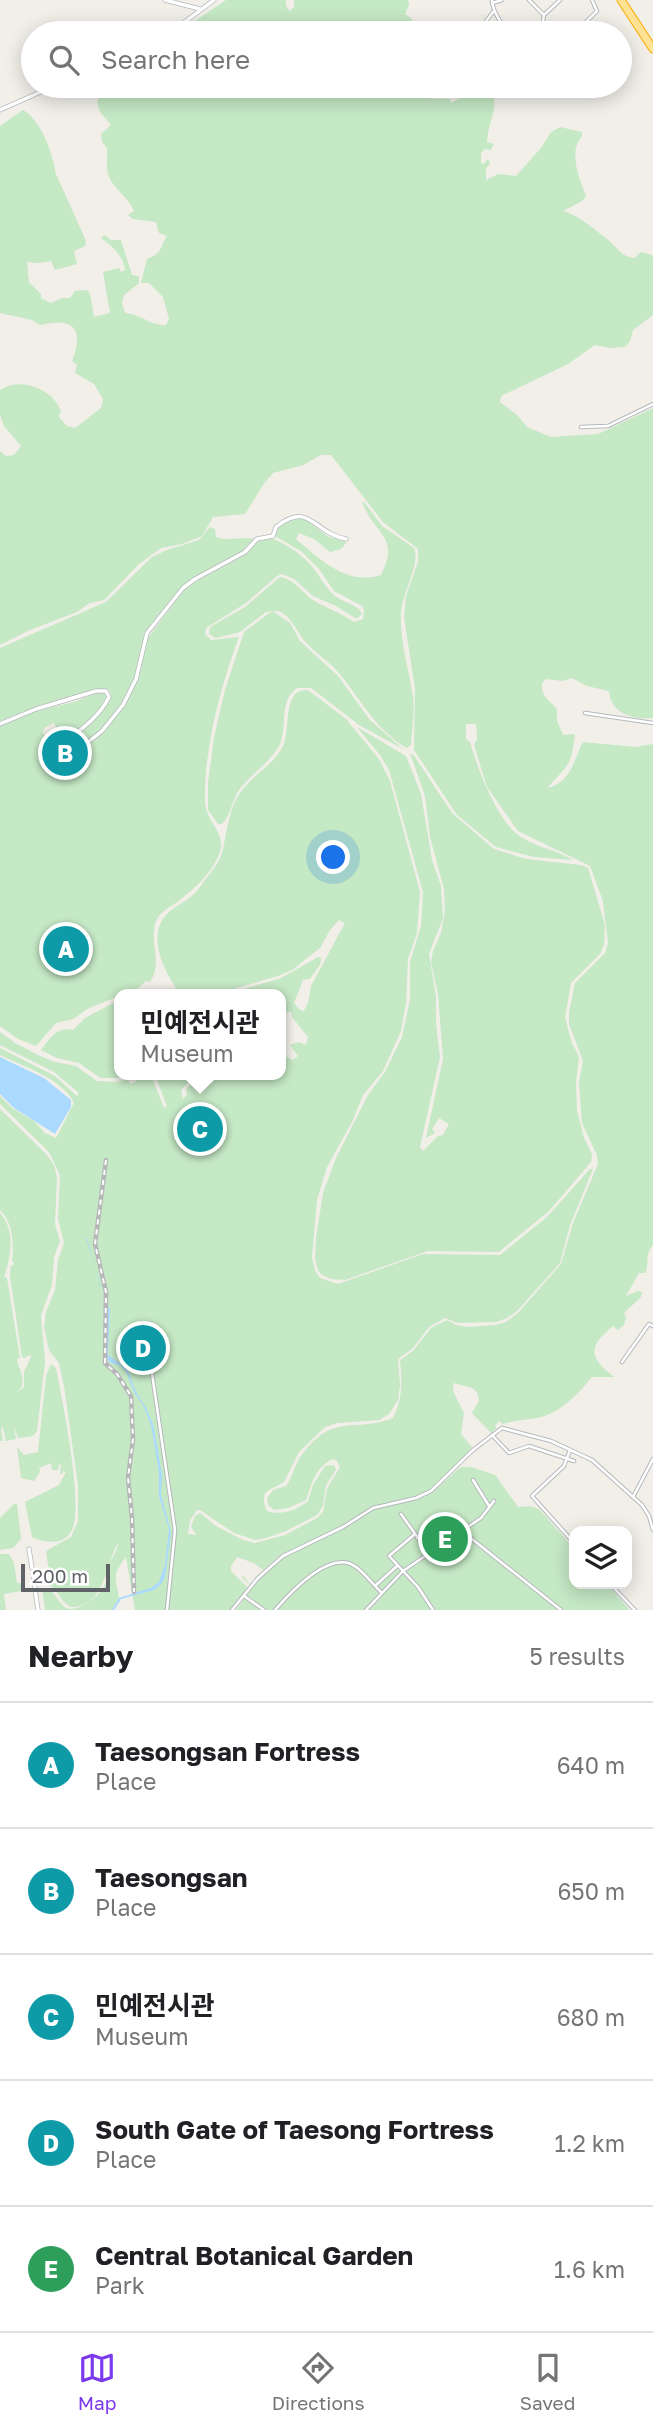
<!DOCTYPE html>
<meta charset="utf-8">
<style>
:root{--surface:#fff;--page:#f6f6f6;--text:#202124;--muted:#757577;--line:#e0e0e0;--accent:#7c3aed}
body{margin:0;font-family:"Golos Text","Noto Sans KR",sans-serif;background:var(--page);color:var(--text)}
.controls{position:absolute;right:21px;bottom:21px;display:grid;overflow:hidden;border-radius:14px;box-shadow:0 4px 18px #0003}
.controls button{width:63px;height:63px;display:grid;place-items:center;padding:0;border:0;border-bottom:2px solid var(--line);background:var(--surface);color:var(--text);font:35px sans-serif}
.scale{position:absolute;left:21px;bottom:18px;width:89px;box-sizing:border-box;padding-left:7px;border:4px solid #5f6368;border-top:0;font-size:19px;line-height:24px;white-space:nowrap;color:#5f6368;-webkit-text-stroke:5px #fff;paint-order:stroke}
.you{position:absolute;left:334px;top:858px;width:24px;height:24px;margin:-18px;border:5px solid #fff;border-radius:50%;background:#1a73e8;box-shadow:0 0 0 10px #1a73e833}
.badge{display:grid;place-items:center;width:46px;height:46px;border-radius:50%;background:var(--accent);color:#fff;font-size:23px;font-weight:700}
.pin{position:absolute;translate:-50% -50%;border:4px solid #fff;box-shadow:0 2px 7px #0006}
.popup{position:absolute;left:114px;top:989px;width:172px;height:91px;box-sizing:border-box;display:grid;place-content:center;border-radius:14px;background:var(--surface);filter:drop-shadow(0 2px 5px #0005);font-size:23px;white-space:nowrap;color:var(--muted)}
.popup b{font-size:26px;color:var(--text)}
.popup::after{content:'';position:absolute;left:50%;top:100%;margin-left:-14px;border:14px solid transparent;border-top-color:var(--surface)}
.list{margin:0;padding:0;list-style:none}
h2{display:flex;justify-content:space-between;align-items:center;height:91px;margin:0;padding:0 28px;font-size:30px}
h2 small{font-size:23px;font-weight:400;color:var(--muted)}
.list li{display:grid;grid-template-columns:46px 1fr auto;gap:21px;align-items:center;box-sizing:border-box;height:126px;padding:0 28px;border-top:2px solid var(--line)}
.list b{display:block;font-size:26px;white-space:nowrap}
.list p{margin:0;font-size:23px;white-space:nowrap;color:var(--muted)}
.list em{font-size:23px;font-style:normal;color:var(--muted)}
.icon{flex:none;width:38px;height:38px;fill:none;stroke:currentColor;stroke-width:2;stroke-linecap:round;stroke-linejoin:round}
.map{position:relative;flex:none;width:653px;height:1610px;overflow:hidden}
.search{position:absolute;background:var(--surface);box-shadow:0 4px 18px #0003;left:21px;right:21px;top:21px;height:77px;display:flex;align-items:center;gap:18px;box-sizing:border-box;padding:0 24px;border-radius:38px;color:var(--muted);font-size:26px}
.sheet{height:721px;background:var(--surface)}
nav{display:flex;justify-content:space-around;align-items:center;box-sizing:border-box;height:98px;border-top:2px solid var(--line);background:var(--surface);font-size:19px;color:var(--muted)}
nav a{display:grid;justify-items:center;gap:4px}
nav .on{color:var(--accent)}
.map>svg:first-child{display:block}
.green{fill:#c5e8c5}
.water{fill:#aadaff}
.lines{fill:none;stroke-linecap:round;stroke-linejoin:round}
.minor-casing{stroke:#b5b8bc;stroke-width:4.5}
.tertiary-casing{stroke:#b5b8bc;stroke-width:5}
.motorway-casing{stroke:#f9ab00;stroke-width:9}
.minor{stroke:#fff;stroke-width:2.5}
.tertiary{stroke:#fff;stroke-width:3.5}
.motorway{stroke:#fde293;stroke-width:7}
.rail-casing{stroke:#b6b7b8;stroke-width:4.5}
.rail{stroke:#fff;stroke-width:2;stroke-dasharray:5;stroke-linecap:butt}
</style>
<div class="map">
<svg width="653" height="1610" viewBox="0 0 653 1610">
<rect width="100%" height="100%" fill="#f1efe8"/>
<g class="green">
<path d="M226 0H286V6L290 11 294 7V0H408L409 5 405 14 411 18 419 33H177Z"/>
<path d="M112 86H409C418 101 434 98 450 99L451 103 482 86 488 87C502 106 488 120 487 142L494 144 491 150 485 149 481 153V163L484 164 488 159 490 163 486 169V180L498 174 516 176 541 148 551 132 560 127 582 132V136C568 152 579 178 586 196L582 201 563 211C577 214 595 230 607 239 617 247 621 257 635 258L641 252 652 255 653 258V315L633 330 630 341 625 347 610 348 595 345 568 364 501 396 500 402 518 416 527 427 551 437 598 434 653 408V718C633 720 611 714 609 691L587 686 572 678 563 681 546 679 542 683C541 697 549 700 557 709V721L563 735 575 734C571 767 568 765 547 788 571 783 574 759 583 742L635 747 653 744V1245C644 1254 650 1264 645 1273H639L626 1296 638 1291 642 1292 641 1297 624 1313 626 1318 624 1325 618 1330 613 1326C587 1348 589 1357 614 1377H592C577 1395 561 1413 537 1418 525 1420 515 1420 503 1424L499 1421 495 1426 497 1428 491 1433 472 1413 479 1401 477 1392 472 1388 454 1383 453 1391 464 1413 461 1434 472 1447 466 1455 426 1493 372 1507 327 1534 282 1554 263 1570 254 1563 237 1557 231 1566V1571L248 1588 251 1586 242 1578 243 1575 249 1584 254 1582 252 1585 285 1556 339 1531 375 1509 411 1501 431 1493 461 1467H471L495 1475 518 1507 530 1506 539 1509 574 1548V1584H607L630 1610H236L244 1599 242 1596 230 1610H135L126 1557C111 1576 116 1577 119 1598L112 1610H45L42 1588 50 1589C56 1595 61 1607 69 1609 84 1610 103 1593 107 1580 109 1575 108 1569 110 1563 113 1556 117 1551 118 1543 106 1562 105 1609 70 1607L64 1602 52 1586H49L46 1579 50 1578 46 1551 71 1537 78 1521V1485L64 1386 59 1363 49 1350 44 1327 46 1312 55 1290 58 1260 64 1243 58 1219 60 1175 49 1152 0 1104V1096L12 1108 34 1121 45 1133 56 1138 74 1103C62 1078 24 1067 0 1055V1048L55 1076 77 1096 79 1093 54 1072 0 1045V1032L15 1043 40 1056 55 1062 76 1066 97 1081 115 1082 128 1079 130 1084 136 1082 135 1077 151 1075 164 1108 167 1106 155 1075H195L181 1090 183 1099 187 1095 186 1089 200 1075H236L238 1077 239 1075H280L281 1050 285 1056 293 1060 298 1056 290 1045 299 1042 306 1045 308 1037 292 1017 291 1011 285 1013 281 1007 280 994H227L281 978 318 957 321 958C322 966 314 972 310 979L303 980 294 1003 300 1010 304 1011 308 1003 311 986 345 923 339 920 330 930 320 948 292 970 278 976 216 994H180C165 973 144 934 169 912 177 905 187 901 195 893 200 888 203 882 208 876 215 867 221 860 223 849 227 831 229 808 240 793 252 775 274 765 283 746 291 727 282 688 308 690L346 719 379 759 390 781 420 892 417 933 408 959 406 1003 401 1031 383 1071 363 1095 353 1120 327 1167 317 1200 312 1257 315 1271 320 1278 338 1284 423 1254 500 1255 547 1217 590 1169H593L570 1225 560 1263 517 1311 507 1318 496 1322 457 1323 445 1318 429 1327 413 1348 398 1359 400 1385 398 1400 389 1414 379 1420 337 1423 325 1427 299 1452 284 1482C270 1491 258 1489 267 1511 282 1516 297 1510 308 1501L313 1485 325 1466 334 1465 336 1470 326 1485 323 1506 317 1515 286 1531 266 1538 255 1540 234 1533 200 1510H197L190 1520 188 1534 197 1535 191 1527 195 1516 200 1513 216 1526 243 1540 255 1543 285 1535 317 1518 323 1512 327 1489 340 1467 337 1461 333 1459C315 1467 312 1484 306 1500L288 1508 274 1510 268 1505 267 1498 273 1490 286 1486C293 1477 294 1465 301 1456 334 1411 351 1434 393 1418 403 1399 402 1381 400 1360L413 1351 431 1328 447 1320 456 1325 468 1327 496 1325 506 1322 518 1313 561 1264 573 1223 598 1164 597 1155 582 1123 579 1082 583 1061 569 1024V1012L575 983 605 953 608 943 603 901 590 866 518 831 487 787 474 745 477 739 476 724H466V739L470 742C477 768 497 819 518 835 534 847 557 850 573 860L534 857 496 847 457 815 414 750 415 689 404 617 406 596 418 562V549L383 522 331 455H321L303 465 273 473 265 482 245 514 213 517 202 536 182 544 161 548 139 564 104 600 90 603 77 612 30 630 0 645V451L6 456 14 455 21 446 4 426 0 415V390C20 376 54 389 61 412L58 416 67 426 75 428 101 408 103 399 94 384 75 373 77 365 72 361C85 328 73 317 40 325L32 320 0 313V126L23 110C42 121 52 153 56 174L86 241 85 246 74 251 77 264 55 270 51 261 38 263 27 262 29 282 41 294V298L51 303 62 298H70L75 291 87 290 90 294 94 317 110 313 103 272 119 268 121 272 125 270C123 255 112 246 101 238L104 235 111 240H121L132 275 139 276V283L124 295 122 303 125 313C143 315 151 326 166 325L169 319 163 297 149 283H141L147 259C163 253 159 248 167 236L159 233 156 222 133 219 128 215 134 211C128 197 115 190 109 177 105 167 108 158 107 148L102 142 101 134 111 125 100 112 97 102 104 89Z"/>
<path d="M362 502H364L382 526 414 548C421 564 401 595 401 615 400 642 409 670 413 696 415 711 412 729 411 745L407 748C375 730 361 699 338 672 328 660 313 652 303 639 295 628 292 618 279 611L266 612 240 632 216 638 209 634 210 627 245 607 280 577C297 580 304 596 318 603 330 609 342 614 354 622L363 619 364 610 362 606 334 591 319 569 302 552 275 536C278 524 289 518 302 517L329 537 344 540 346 543 341 549 330 552 314 539 299 533 296 539C321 560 347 586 381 575 401 536 374 535 362 502Z"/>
<path d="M210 527 215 529 216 537C229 542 241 536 254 539L240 553 191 580 147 632 131 688 110 721 74 753 64 759 57 758 58 749C71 743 106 710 111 695L109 690 105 689 40 706 0 721V648L106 602 152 557 167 550 199 540Z"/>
<path d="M273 539C290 546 303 555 314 569 321 578 326 588 335 596 344 603 358 604 362 614L358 618H355L336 606 313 596 294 579 282 574 277 576 246 603 206 628 205 634 211 640 239 637C221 685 204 748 205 800 205 825 231 833 217 859 210 874 194 889 181 899 173 906 162 910 157 919 147 940 164 960 150 982L146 981 137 989 89 1008 73 1019 56 1023 36 1046 18 1039 0 1026V725L32 712 74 702 102 691 107 696C98 714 77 734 58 741L56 739 58 730 54 723 44 728 43 733 49 742H53L56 746 52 753 54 760 62 763 74 757 108 726 124 705 138 680 147 639 186 587 244 555 258 541Z"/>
<path d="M274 612 290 623 300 641 338 676 370 720 403 749 359 725 311 688H297C278 702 288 725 280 744 273 760 250 775 239 790 232 800 231 815 222 824H218L208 810V783L214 737 225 690 244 632 269 613Z"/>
<path d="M357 727 406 756 421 794 432 860 441 886 443 918 429 954 436 997V1024L440 1057 420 1147 423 1151 438 1136 443 1135 449 1124 439 1118 432 1129 435 1133 426 1138 443 1059 438 994 431 963 433 951 441 933 445 910 444 889 430 837 425 796 410 753 415 757 452 813 494 849 526 859 580 865 588 868 605 925 604 945 600 954 571 983 565 1018 572 1043 579 1057 576 1083 577 1111 584 1138 592 1154 591 1162 549 1211 499 1252 428 1251 345 1280 331 1279 322 1275 318 1270 315 1259 316 1238 323 1193 336 1158 368 1095 385 1072 402 1037 410 1000V962L421 926 423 892 389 770 380 755Z"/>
<path d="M119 1000 120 1075H127L117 1078H100L79 1063 57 1058 41 1050C50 1038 57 1026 73 1030L85 1018Z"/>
<path d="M0 1109 46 1154 54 1165 57 1178 55 1224 60 1241 54 1257 52 1285 41 1315 45 1362 37 1431 33 1436 18 1438 14 1425 16 1439 6 1441 3 1427 1 1428 3 1441H0V1213C16 1231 11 1256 4 1277L7 1278 20 1358 17 1359C19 1371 28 1381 18 1392L24 1387V1372L31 1357 30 1355 24 1358 22 1357 10 1276 11 1265 13 1266 14 1262 12 1261C14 1244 13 1222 0 1210Z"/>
<path d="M51 1364 56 1368C62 1399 84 1505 72 1530 64 1547 41 1542 32 1537L25 1502 59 1485 66 1472 63 1471 62 1474H60L61 1464 59 1465 58 1470H52L51 1463 39 1468 40 1472 34 1481 21 1478 17 1447 24 1455 38 1452 46 1376Z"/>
<path d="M14 1504H17L21 1539 13 1548 0 1550V1518Z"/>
<path d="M0 1554H9L14 1563 17 1583H21V1591L4 1594 6 1610H0Z"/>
</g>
<g class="water">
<path d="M0 1057 44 1078 71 1100V1107L55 1134 14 1108 0 1094Z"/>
<path d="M86 1238H87L100 1285 110 1310 108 1355 127 1369 136 1392 145 1406 153 1424 162 1475 161 1495 171 1532 165 1577 161 1584 154 1590 121 1599 114 1610H112L119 1598 151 1588 159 1582 165 1565 169 1529 159 1496V1472L151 1425 143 1405 134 1392 126 1371 121 1366 109 1362 106 1355 108 1309Z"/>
</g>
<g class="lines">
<defs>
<g id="minor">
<path d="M492 0C493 16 502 19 505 33"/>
<path d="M529 0 544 15 541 33"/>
<path d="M492 3 502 0"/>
<path d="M544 15 560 0"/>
<path d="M579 29 597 11 592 0"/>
<path d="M483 33 484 24 493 12"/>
<path d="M581 427 608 426 653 404"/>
<path d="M585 713 653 723"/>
<path d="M150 1360 175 1530 167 1610"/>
<path d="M622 1362 649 1324 653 1326"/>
<path d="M492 1435 509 1453 529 1446 574 1461"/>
<path d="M570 1450 564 1466 532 1496 574 1543"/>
<path d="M473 1480 489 1506"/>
<path d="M633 1497 653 1459"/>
<path d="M401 1514 428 1552"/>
<path d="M462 1531 561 1610"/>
<path d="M415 1534 389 1556 418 1587 433 1610"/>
<path d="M417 1538 434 1526"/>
<path d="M610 1584 635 1610"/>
<path d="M375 1586 397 1566"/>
<path d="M244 1596 264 1610"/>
<path d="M232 1610 258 1578 283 1556 343 1527 373 1508 416 1498 431 1491 473 1450 502 1428 551 1441 592 1460 642 1505 649 1516 653 1530"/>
<path d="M275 1610C289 1594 323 1557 348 1563 360 1566 372 1584 381 1592"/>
<path d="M366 1610 403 1571 481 1518 494 1501"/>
</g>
<g id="tertiary">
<path d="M165 0 200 9"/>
<path d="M170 33 214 0"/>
<path d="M0 110 54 86"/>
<path d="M0 724 36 709 96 691H106L109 697C98 720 74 734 55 750L54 755 62 761 67 759 102 731 123 705 136 679 147 633 183 588 195 579 245 552 257 539 273 536 276 527C310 500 313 533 346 539"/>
<path d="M29 1549 32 1568"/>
<path d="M33 1575 38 1610"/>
</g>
<path id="motorway" d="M621 0 653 49"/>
</defs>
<use href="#minor" class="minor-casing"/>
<use href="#tertiary" class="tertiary-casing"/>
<use href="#motorway" class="motorway-casing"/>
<use href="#minor" class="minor"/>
<use href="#tertiary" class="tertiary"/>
<use href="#motorway" class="motorway"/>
<defs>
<path id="rail" d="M106 1160 95 1244 106 1292 105 1363 117 1374 131 1396 133 1439 128 1478 132 1518 134 1592"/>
</defs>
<use href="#rail" class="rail-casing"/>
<use href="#rail" class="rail"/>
</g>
</svg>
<div class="controls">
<button><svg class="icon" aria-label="layers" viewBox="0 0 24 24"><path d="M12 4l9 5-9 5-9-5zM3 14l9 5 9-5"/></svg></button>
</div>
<div class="scale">200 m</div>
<div class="you"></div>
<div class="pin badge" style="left:66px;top:949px;background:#0f9aa8">A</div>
<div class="pin badge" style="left:65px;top:753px;background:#0f9aa8">B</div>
<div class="pin badge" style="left:200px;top:1129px;background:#0f9aa8">C</div>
<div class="popup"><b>민예전시관</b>Museum</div>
<div class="pin badge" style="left:143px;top:1348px;background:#0f9aa8">D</div>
<div class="pin badge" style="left:445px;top:1539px;background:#2e9e5b">E</div>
<div class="search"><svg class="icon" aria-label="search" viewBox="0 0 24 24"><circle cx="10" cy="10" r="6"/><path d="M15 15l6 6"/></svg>Search here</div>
</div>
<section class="sheet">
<h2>Nearby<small>5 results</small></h2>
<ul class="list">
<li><span class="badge" style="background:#0f9aa8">A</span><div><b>Taesongsan Fortress</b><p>Place</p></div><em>640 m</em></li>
<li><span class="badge" style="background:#0f9aa8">B</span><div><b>Taesongsan</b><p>Place</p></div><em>650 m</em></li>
<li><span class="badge" style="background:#0f9aa8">C</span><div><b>민예전시관</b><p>Museum</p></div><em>680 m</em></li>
<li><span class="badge" style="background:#0f9aa8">D</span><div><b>South Gate of Taesong Fortress</b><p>Place</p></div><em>1.2 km</em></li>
<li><span class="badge" style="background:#2e9e5b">E</span><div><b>Central Botanical Garden</b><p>Park</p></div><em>1.6 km</em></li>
</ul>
</section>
<nav>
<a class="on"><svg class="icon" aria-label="map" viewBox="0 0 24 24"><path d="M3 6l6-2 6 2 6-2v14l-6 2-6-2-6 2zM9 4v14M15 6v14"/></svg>Map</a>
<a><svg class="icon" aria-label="directions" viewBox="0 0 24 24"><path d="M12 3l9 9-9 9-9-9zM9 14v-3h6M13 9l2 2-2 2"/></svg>Directions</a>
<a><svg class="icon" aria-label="saved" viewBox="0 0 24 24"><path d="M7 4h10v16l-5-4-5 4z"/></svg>Saved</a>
</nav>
